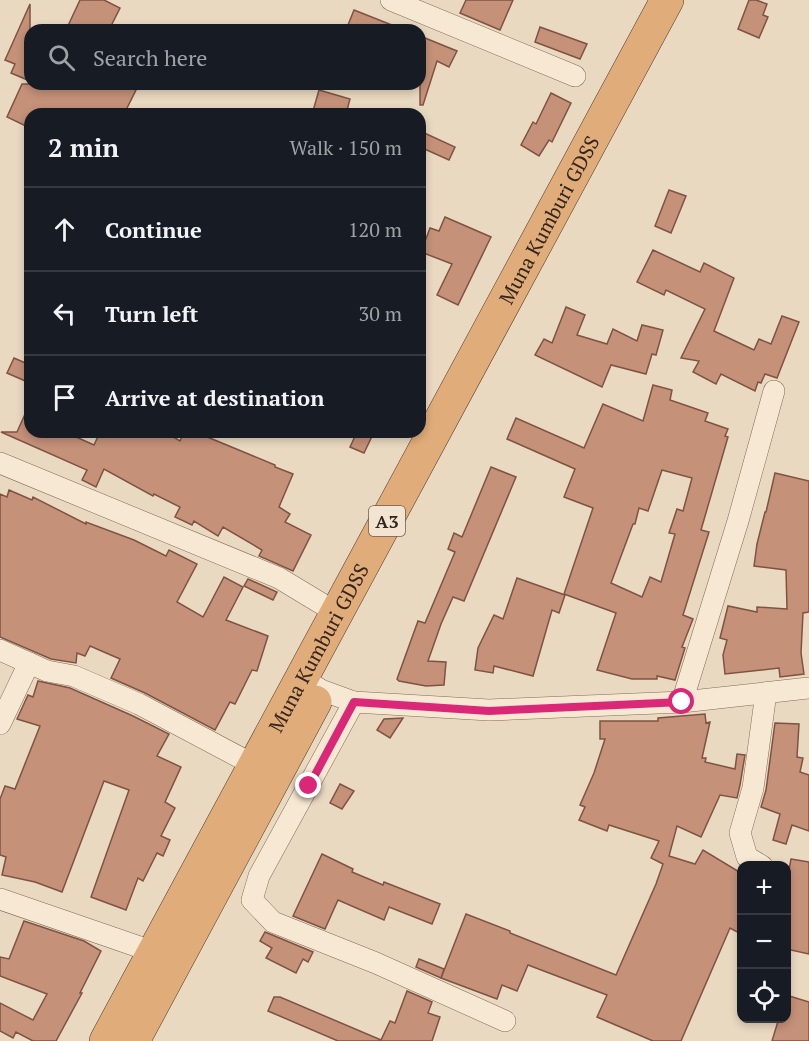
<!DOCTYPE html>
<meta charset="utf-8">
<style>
:root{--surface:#171b24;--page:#242831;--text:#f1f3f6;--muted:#9ea1a6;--line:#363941}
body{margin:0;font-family:"PT Serif",serif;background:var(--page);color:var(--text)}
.controls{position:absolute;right:18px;bottom:18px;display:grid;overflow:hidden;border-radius:12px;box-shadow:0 3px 9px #0003}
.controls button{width:54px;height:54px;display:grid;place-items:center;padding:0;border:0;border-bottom:2px solid var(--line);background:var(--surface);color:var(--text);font:30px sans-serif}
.stop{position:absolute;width:18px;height:18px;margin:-14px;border:4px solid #db2777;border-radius:50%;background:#fff}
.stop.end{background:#db2777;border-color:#fff;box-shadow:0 2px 6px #0008}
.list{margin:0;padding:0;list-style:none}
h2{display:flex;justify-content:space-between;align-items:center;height:78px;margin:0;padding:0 24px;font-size:26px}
h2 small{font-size:20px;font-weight:400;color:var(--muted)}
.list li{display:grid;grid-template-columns:39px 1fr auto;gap:18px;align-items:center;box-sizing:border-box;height:84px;padding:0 24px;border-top:2px solid var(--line)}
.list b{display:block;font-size:22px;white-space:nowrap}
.list em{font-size:20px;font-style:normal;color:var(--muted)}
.icon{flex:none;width:33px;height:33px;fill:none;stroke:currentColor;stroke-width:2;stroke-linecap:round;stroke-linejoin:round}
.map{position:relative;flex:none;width:809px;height:1041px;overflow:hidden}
.search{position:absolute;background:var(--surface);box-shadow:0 3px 9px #0003;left:24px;top:24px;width:402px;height:66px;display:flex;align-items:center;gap:15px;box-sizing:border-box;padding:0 21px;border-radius:18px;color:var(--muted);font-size:22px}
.panel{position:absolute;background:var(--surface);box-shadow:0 3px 9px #0003;left:24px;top:108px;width:402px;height:330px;border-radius:18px}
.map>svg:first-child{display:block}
.building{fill:#c59179;stroke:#7f5342;stroke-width:1.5;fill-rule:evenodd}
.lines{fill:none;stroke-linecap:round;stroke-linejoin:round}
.minor-casing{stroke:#826b5a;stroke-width:22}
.trunk-casing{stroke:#503a2e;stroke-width:34}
.minor{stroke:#f6e8d3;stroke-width:21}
.trunk{stroke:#e0ac79;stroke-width:33}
.route{stroke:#db2777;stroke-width:8}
.labels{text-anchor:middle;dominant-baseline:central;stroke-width:4.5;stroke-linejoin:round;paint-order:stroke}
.shield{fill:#f2e4d0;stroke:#6c5e53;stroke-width:1.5}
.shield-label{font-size:18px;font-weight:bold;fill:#33251d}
.street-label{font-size:20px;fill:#33251d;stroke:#f2e4d0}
</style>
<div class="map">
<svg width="809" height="1041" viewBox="0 0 809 1041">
<rect width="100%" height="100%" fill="#ead9c1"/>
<g class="building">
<path d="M80 0H104L120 8 109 30H66Z"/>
<path d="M466 0H513L500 30 460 13Z"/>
<path d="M749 0H756L767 4 763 15 768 17 759 38 738 29Z"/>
<path d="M30 4V81L11 73 15 64 5 60Z"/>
<path d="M354 10 402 29V30H346Z"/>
<path d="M540 27 587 44 580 59 535 42Z"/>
<path d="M420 36 457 51 449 67 437 61 423 105H420Z"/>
<path d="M22 84H125L136 90 124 114H30V128L7 117Z"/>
<path d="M319 90 350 99 346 114H324L313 111Z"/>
<path d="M551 93 571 103 552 142 549 140 539 156 521 145 533 122 536 124Z"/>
<path d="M420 131 455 147 449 160 420 147Z"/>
<path d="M669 190 686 196 671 233 655 226Z"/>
<path d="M445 217 491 237 458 305 437 295 452 264 421 252 430 228 439 231Z"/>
<path d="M653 250 700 272 704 263 734 278 714 331 754 350 759 339 771 344 782 316 799 322 777 378 765 374 761 383 758 382 755 391 721 374 716 384 693 372 699 361 681 358 705 309 666 290 664 295 637 282Z"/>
<path d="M566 307 585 315 577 335 607 344 613 329 637 341 642 325 663 330 656 355 652 354 646 374 611 365 602 387 535 355 544 339 552 343Z"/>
<path d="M14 358 30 365V383L7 373Z"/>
<path d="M653 385 672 390 670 400 708 413 705 421 728 429 725 436 728 437 701 530 709 532 683 615 693 619 682 647 685 648 675 680 657 676V679H632L597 670 616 613 564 594 593 508 564 497 575 469 507 439 516 418 584 448 603 404 643 421ZM662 470 692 478 683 511 677 509 669 533 675 534 661 582 650 577 642 597 611 583 633 524H635L639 508 648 511Z"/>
<path d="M30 403V432H65L94 445 100 432H165L180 441 184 432H207L205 436 275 465V467L293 474 279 507 290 514 285 522 311 535 293 571 259 556 262 550 223 527 218 536 194 521 192 525 175 517 180 507 154 494 153 496 104 469 96 487 82 480 87 470 1 432H17Z"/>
<path d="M357 432H374L364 453 350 447Z"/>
<path d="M491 467 516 477 464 601 453 597 441 624 428 661 446 662 444 685 426 686 399 681 397 679 418 621 425 623 455 552 448 549 454 533 462 537Z"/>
<path d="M775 473 809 481V612L803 613 801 653 804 674 780 677 779 668 725 674 723 655 727 640 720 638 728 606 757 612V607L787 609 786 570 754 566 757 544 765 512H766Z"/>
<path d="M9 490 32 500 33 497 86 524V522L134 540 166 556 169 550 197 564 177 602 203 617 224 577 243 587 226 620 268 636 257 671 252 670 235 704 230 702 215 730 145 693 111 678 120 659 90 646 85 656 77 653 76 663 51 659 0 637V494L7 497Z"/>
<path d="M517 578 565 595 559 613 552 610 533 676 494 666 493 673 475 670 478 648 494 615 503 619Z"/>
<path d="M248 579 277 592 273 600 244 586Z"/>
<path d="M38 681 70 688 133 716 169 734 157 756 181 767 165 802 175 808 161 836 170 840 163 856 157 853 143 881 138 878 126 910 91 897 129 790 104 781 62 892 35 882 2 875 6 857 0 855V799L5 786 15 789 40 726 17 719 28 695 33 697Z"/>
<path d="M705 714 706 723 710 722 702 758H706L705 762 735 769 737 754 745 755 740 785 737 798 720 795 701 837 677 826 669 856 695 864 703 850 741 873V934L730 928 681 1041H653L597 1017 607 995 528 965 517 991 502 985 497 999 441 978 466 914 510 931V933L616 975 656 884 663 864 651 858 659 841 609 825 607 831 579 820 585 807 580 805 594 773 605 739H600V721H658V718Z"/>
<path d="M403 718 390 738 377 730 384 719Z"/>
<path d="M775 723 799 724 797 757 803 758 800 772 809 775V831L792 825 786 844 773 840 780 814 761 807 766 790Z"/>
<path d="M340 784 354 791 342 809 330 803Z"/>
<path d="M322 854 353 869 352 872 383 885 384 882 440 904 432 924 389 907 384 920 338 900 325 929 293 916Z"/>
<path d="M791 859 809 862V954L786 949V885Z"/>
<path d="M24 921 84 941 101 951 80 993H82L56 1041H33L16 1032 13 1038 0 1031V1003L33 1020 47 994 0 976V957L9 959Z"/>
<path d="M265 932 313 952 308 962 303 959 296 973 266 958 272 948 260 941Z"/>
<path d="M419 959 444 969 441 978 416 967Z"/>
<path d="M407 991 432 1002 428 1013 440 1017 432 1041H338L268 1011 274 997H280L381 1040 390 1021 395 1023Z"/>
<path d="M786 995 809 1002V1041H772L779 1018H786Z"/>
</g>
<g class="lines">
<defs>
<g id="minor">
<path d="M391 0 575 76"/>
<path d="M0 463 279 578 337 613"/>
<path d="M0 650 47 671 74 676 139 704 254 765"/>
<path d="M303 679 321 690 354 702 489 710 682 702 809 688"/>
<path d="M354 702 259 876 252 900 273 922 376 963 505 1021"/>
<path d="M682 702 738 521 774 391"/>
<path d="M0 724 29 663"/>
<path d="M762 866 747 857 740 833 753 788 766 693"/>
<path d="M0 899 154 952"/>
</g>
<g id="trunk">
<path id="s1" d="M106 1041 667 0"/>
<path d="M133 1041 315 702"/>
</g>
</defs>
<use href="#minor" class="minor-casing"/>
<use href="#trunk" class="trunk-casing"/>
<use href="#minor" class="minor"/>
<use href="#trunk" class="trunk"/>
</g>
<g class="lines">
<path class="route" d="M309 786 354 702 489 711 682 702"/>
</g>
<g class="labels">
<rect class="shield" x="369" y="506" width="36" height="30" rx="4.5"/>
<g class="shield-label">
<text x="387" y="521">A3</text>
</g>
<g class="street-label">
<text stroke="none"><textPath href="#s1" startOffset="933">Muna Kumburi GDSS</textPath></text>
<text stroke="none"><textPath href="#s1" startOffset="447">Muna Kumburi GDSS</textPath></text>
</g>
</g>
</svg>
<div class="controls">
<button>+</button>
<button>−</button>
<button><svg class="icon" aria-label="locate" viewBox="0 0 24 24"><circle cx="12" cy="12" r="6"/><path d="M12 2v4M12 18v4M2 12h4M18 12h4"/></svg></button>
</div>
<div class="stop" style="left:682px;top:702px"></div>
<div class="stop end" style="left:309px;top:786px"></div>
<div class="search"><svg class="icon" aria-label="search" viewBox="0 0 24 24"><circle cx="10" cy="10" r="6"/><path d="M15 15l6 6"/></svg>Search here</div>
<section class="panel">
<h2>2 min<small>Walk · 150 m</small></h2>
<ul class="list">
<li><svg class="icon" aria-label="ahead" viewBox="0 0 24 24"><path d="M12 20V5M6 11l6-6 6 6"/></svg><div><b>Continue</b></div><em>120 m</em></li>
<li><svg class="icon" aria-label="left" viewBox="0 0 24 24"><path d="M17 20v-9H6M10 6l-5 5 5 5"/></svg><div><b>Turn left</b></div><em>30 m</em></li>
<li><svg class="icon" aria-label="arrive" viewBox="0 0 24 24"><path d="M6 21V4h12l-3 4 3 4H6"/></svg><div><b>Arrive at destination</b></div></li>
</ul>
</section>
</div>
